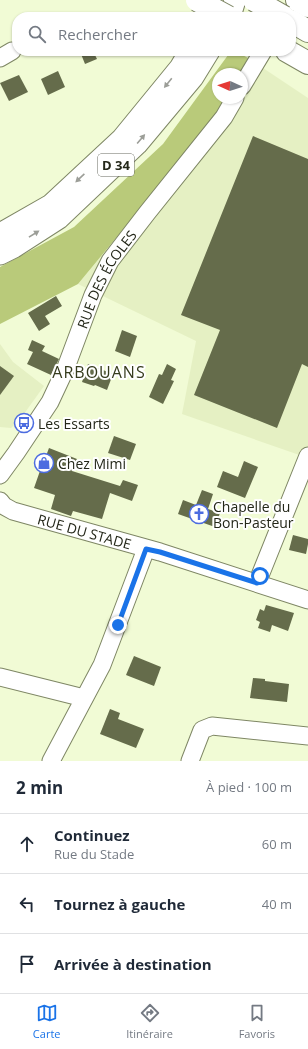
<!DOCTYPE html>
<html lang="fr">
<meta charset="utf-8">
<style>
:root{--surface:#fff;--page:#f6f6f7;--text:#1f2937;--muted:#747a83;--line:#e0e1e3;--accent:#1a73e8}
body{margin:0;font-family:"Open Sans",sans-serif;background:var(--page);color:var(--text)}
.compass{position:absolute;left:212px;top:68px;width:36px;height:36px;border-radius:50%;background:var(--surface);box-shadow:0 1px 3px #0004;rotate:273deg}
.stop{position:absolute;width:12px;height:12px;margin:-9px;border:3px solid #1a73e8;border-radius:50%;background:#fff}
.stop.end{background:#1a73e8;border-color:#fff;box-shadow:0 1px 4px #0008}
.list{margin:0;padding:0;list-style:none}
h2{display:flex;justify-content:space-between;align-items:center;height:52px;margin:0;padding:0 16px;font-size:17px}
h2 small{font-size:13px;font-weight:400;color:var(--muted)}
.list li{display:grid;grid-template-columns:26px 1fr auto;gap:12px;align-items:center;box-sizing:border-box;height:60px;padding:0 16px;border-top:1px solid var(--line)}
.list b{display:block;font-size:15px;white-space:nowrap}
.list p{margin:0;font-size:13px;white-space:nowrap;color:var(--muted)}
.list em{font-size:13px;font-style:normal;color:var(--muted)}
.icon{flex:none;width:22px;height:22px;fill:none;stroke:currentColor;stroke-width:2;stroke-linecap:round;stroke-linejoin:round}
.map{position:relative;flex:none;width:308px;height:761px;overflow:hidden}
.search{position:absolute;background:var(--surface);box-shadow:0 1px 3px #0004;left:12px;right:12px;top:12px;height:44px;display:flex;align-items:center;gap:10px;box-sizing:border-box;padding:0 14px;border-radius:16px;color:var(--muted);font-size:15px}
.sheet{height:232px;background:var(--surface)}
nav{display:flex;justify-content:space-around;align-items:center;box-sizing:border-box;height:56px;border-top:1px solid var(--line);background:var(--surface);font-size:11px;color:var(--muted)}
nav a{display:grid;justify-items:center;gap:2px}
nav .on{color:var(--accent)}
.map>svg:first-child{display:block}
.built{fill:#e5f0c3}
.forest{fill:#b9ca7a}
.building{fill:#656c4b}
.lines{fill:none;stroke-linecap:round;stroke-linejoin:round}
.minor-casing{stroke:#7e8664;stroke-width:19}
.major-casing{stroke:#7e8664;stroke-width:23}
.highway-casing{stroke:#7e8664;stroke-width:24}
.minor{stroke:#fff;stroke-width:17}
.major{stroke:#fff;stroke-width:21}
.highway{stroke:#fff;stroke-width:22}
.highway-bridge-casing{stroke:#7e8664;stroke-width:24;stroke-linecap:butt}
.highway-bridge{stroke:#fff;stroke-width:22}
.oneway{fill:#9c9e98}
.route{stroke:#1a73e8;stroke-width:5}
.labels{text-anchor:middle;dominant-baseline:central;stroke-width:4;stroke-linejoin:round;paint-order:stroke}
.shield{fill:#fff;stroke:#66685e;stroke-width:1}
.shield-label{font-size:13px;font-weight:bold;fill:#242719}
.street-label{font-size:14px;fill:#242719;stroke:#fff}
.poi-label{font-size:14px;fill:#242719;stroke:#fff;text-anchor:start}
.quarter-label{font-size:16px;letter-spacing:1px;fill:#353b1c;stroke:#fff}
</style>
<div class="map">
<svg width="308" height="761" viewBox="0 0 308 761">
<rect width="100%" height="100%" fill="#f1fbd5"/>
<g class="built">
<path d="M248 58 308 98V458L182 414 196 341 78 284 211 123 242 98V74H239Z"/>
<path d="M0 344 13 362 44 386 21 418 11 428 0 427Z"/>
</g>
<path class="forest" d="M231 51H235L248 58 239 74H218V98H225L211 123 78 284 0 324V267L74 227 163 144Z"/>
<g class="building">
<path d="M87 51H93L97 59 85 64 81 54Z"/>
<path d="M58 71 65 87 48 95 41 79Z"/>
<path d="M19 75 28 92 9 101 0 83Z"/>
<path d="M253 136 308 159V367L302 364 277 428 194 395 220 330 181 315Z"/>
<path d="M56 296 62 306 45 316 50 324 39 331 28 313Z"/>
<path d="M122 330 137 336 130 357 115 351Z"/>
<path d="M32 340 45 346 42 351 59 359 51 375 27 364 33 352 28 350Z"/>
<path d="M88 364 113 374 107 390 95 385 94 386 82 382Z"/>
<path d="M167 364 176 369 171 380 174 381 163 404 149 397 159 374 162 375Z"/>
<path d="M0 366 14 376 0 395Z"/>
<path d="M114 436 136 444 130 460 108 453Z"/>
<path d="M49 448 77 459 72 471 120 486 123 480 138 485 132 501 110 493 102 519 73 511 71 516 51 509 55 495 34 488 41 468 38 467 43 454 46 456Z"/>
<path d="M244 461 258 467 245 498 217 487 223 471 238 477Z"/>
<path d="M202 490 213 494 208 509 220 513 215 527 178 514 183 500 196 505Z"/>
<path d="M293 535 308 539V544L306 554 289 550Z"/>
<path d="M266 605 294 613 288 631 272 625 270 632 258 628 260 622 256 620 260 609 264 611Z"/>
<path d="M134 656 161 667 154 686 126 675Z"/>
<path d="M253 678 265 679V681L289 684 287 702 250 698Z"/>
<path d="M110 709 120 713 118 719 144 729 136 748 100 734Z"/>
</g>
<g class="lines">
<defs>
<g id="minor">
<path d="M0 58 12 51"/>
<path d="M242 86 263 51"/>
<path id="s1" d="M0 475 16 453 50 402 65 370 93 295 110 261 147 213 224 117 235 98"/>
<path id="s2" d="M0 501 4 506 13 511 160 552 308 600"/>
<path d="M257 583 308 456"/>
<path d="M0 677 84 698"/>
<path d="M51 761 102 665 146 549"/>
<path d="M190 761 202 730 212 726 308 736"/>
</g>
<g id="major">
<path d="M229 17 231 13 235 0"/>
<path d="M0 234 51 205 122 139 180 68 190 51"/>
<path d="M0 254 14 247 59 218 137 144 193 77 209 51"/>
</g>
<g id="highway">
<path d="M297 0 308 6"/>
<path d="M291 21 308 31"/>
<path d="M287 51 308 63"/>
</g>
</defs>
<use href="#minor" class="minor-casing"/>
<use href="#major" class="major-casing"/>
<use href="#highway" class="highway-casing"/>
<use href="#minor" class="minor"/>
<use href="#major" class="major"/>
<use href="#highway" class="highway"/>
<defs>
<g id="highway-bridge">
<path d="M197 0 228 17"/>
<path d="M254 0 284 17"/>
</g>
</defs>
<use href="#highway-bridge" class="highway-bridge-casing"/>
<use href="#highway-bridge" class="highway-bridge"/>
</g>
<defs><path id="oneway-solid" d="M-6-.8H1V-3.2L6.5 0L1 3.2V.8H-6Z"/></defs>
<g class="oneway">
<use href="#oneway-solid" transform="translate(168 83) rotate(129)"/>
<use href="#oneway-solid" transform="translate(141 139) rotate(-50)"/>
<use href="#oneway-solid" transform="translate(80 178) rotate(137)"/>
<use href="#oneway-solid" transform="translate(34 234) rotate(-32)"/>
</g>
<g class="lines">
<path class="route" d="M118 625 146 549 160 552 257 583 260 576"/>
</g>
<defs>
<symbol id="bus-ring" viewBox="-11 -11 22 22"><circle r="9.5" fill="#fff" stroke="#4c6ce0" stroke-width="1.5"/><path d="M-5-6H5V4H4V6H2V4H-2V6H-4V4H-5ZM-3.5-4V0h7V-4ZM-3.5 1.2v1.5H-2V1.2ZM2 1.2v1.5H3.5V1.2Z" fill="#4c6ce0"/></symbol>
<symbol id="shop-ring" viewBox="-11 -11 22 22"><circle r="9.5" fill="#fff" stroke="#4c6ce0" stroke-width="1.5"/><path d="M-5-2.5h2.3a2.7 3.5 0 0 1 5.4 0H5L5.5 6h-11ZM-1.5-2.5h3a1.5 2.3 0 0 0-3 0Z" fill="#4c6ce0"/></symbol>
<symbol id="church-ring" viewBox="-11 -11 22 22"><circle r="9.5" fill="#fff" stroke="#4c6ce0" stroke-width="1.5"/><path d="M-1.2-6h2.4v3.5h3.3v2.4h-3.3V6h-2.4V-.1h-3.3v-2.4h3.3Z" fill="#4c6ce0"/></symbol>
</defs>
<g fill-rule="evenodd">
<use href="#bus-ring" x="13" y="412" width="22" height="22"/>
<use href="#shop-ring" x="33" y="452" width="22" height="22"/>
<use href="#church-ring" x="188" y="503" width="22" height="22"/>
</g>
<g class="labels">
<rect class="shield" x="98" y="154" width="36" height="22" rx="3"/>
<g class="shield-label">
<text x="116" y="165">D 34</text>
</g>
<g class="street-label">
<text stroke="none"><textPath href="#s1" startOffset="224">RUE DES ÉCOLES</textPath></text>
<text stroke="none"><textPath href="#s2" startOffset="91">RUE DU STADE</textPath></text>
</g>
<g class="poi-label">
<text x="38" y="423">Les Essarts</text>
<text x="58" y="463">Chez Mimi</text>
<text x="213" y="506">Chapelle du<tspan x="213" dy="16">Bon-Pasteur</tspan></text>
</g>
<g class="quarter-label">
<text x="99" y="372">ARBOUANS</text>
</g>
</g>
</svg>
<svg class="compass" viewBox="-18 -18 36 36"><path d="M0-13l5 13h-10z" fill="#e53935"/><path d="M0 13l5-13h-10z" fill="#747a83"/></svg>
<div class="stop" style="left:260px;top:576px"></div>
<div class="stop end" style="left:118px;top:625px"></div>
<div class="search"><svg class="icon" aria-label="search" viewBox="0 0 24 24"><circle cx="10" cy="10" r="6"/><path d="M15 15l6 6"/></svg>Rechercher</div>
</div>
<section class="sheet">
<h2>2 min<small>À pied · 100 m</small></h2>
<ul class="list">
<li><svg class="icon" aria-label="ahead" viewBox="0 0 24 24"><path d="M12 20V5M6 11l6-6 6 6"/></svg><div><b>Continuez</b><p>Rue du Stade</p></div><em>60 m</em></li>
<li><svg class="icon" aria-label="left" viewBox="0 0 24 24"><path d="M17 20v-9H6M10 6l-5 5 5 5"/></svg><div><b>Tournez à gauche</b></div><em>40 m</em></li>
<li><svg class="icon" aria-label="arrive" viewBox="0 0 24 24"><path d="M6 21V4h12l-3 4 3 4H6"/></svg><div><b>Arrivée à destination</b></div></li>
</ul>
</section>
<nav>
<a class="on"><svg class="icon" aria-label="map" viewBox="0 0 24 24"><path d="M3 6l6-2 6 2 6-2v14l-6 2-6-2-6 2zM9 4v14M15 6v14"/></svg>Carte</a>
<a><svg class="icon" aria-label="directions" viewBox="0 0 24 24"><path d="M12 3l9 9-9 9-9-9zM9 14v-3h6M13 9l2 2-2 2"/></svg>Itinéraire</a>
<a><svg class="icon" aria-label="saved" viewBox="0 0 24 24"><path d="M7 4h10v16l-5-4-5 4z"/></svg>Favoris</a>
</nav>
